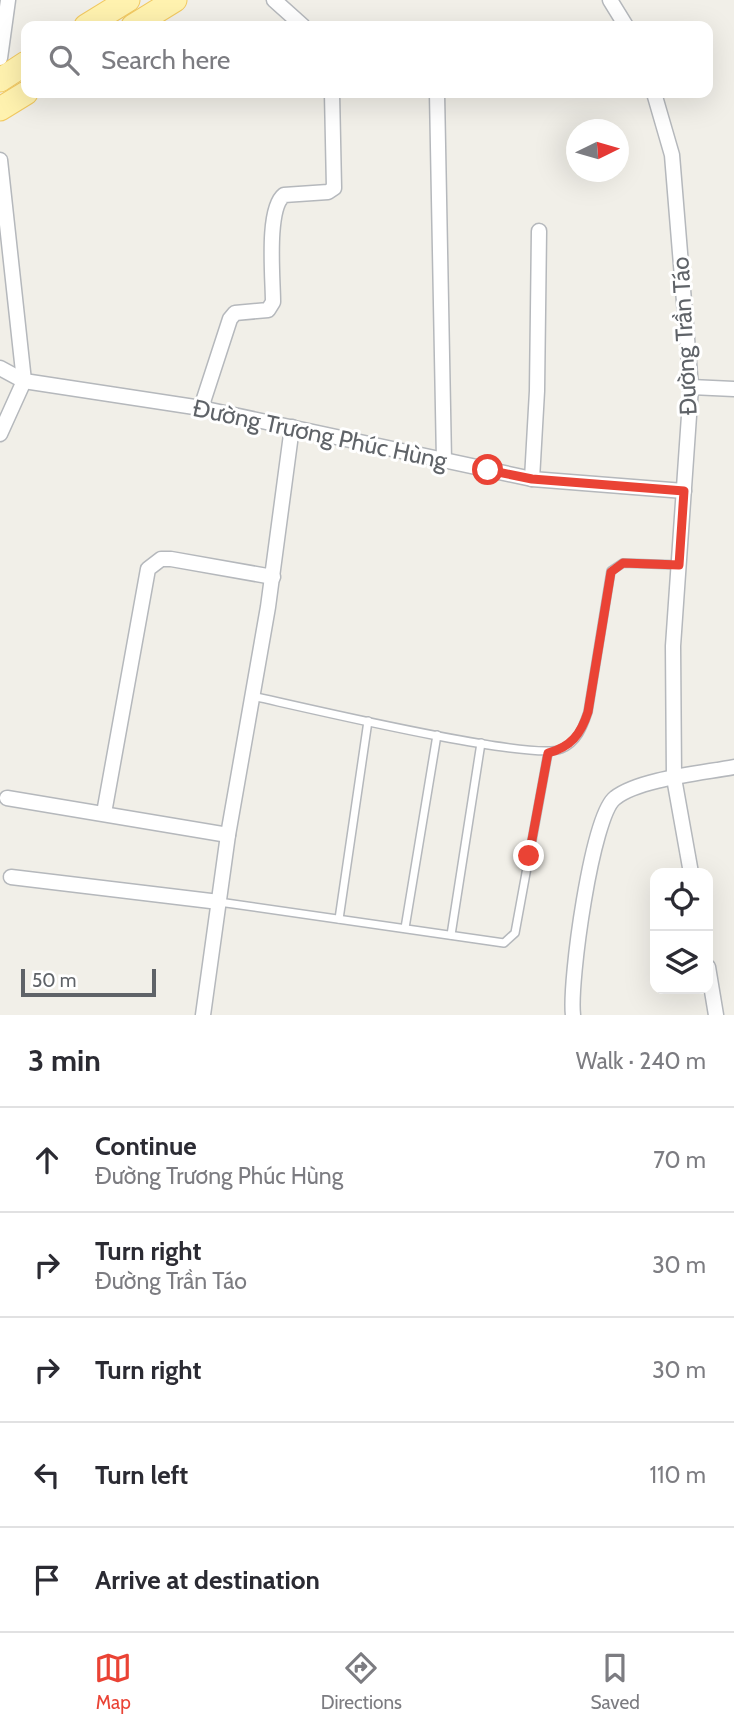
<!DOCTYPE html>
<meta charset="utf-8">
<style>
:root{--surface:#fff;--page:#f2f2f3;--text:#2b2b33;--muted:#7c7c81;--line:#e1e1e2;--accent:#ea4335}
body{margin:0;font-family:Cabin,sans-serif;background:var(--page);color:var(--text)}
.controls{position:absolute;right:21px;bottom:21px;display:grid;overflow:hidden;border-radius:14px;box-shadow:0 7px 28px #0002}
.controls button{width:63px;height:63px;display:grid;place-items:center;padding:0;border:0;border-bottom:2px solid var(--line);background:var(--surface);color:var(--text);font:35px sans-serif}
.compass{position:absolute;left:566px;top:119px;width:63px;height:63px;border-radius:50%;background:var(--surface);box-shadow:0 7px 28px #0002;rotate:85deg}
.scale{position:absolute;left:21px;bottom:18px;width:135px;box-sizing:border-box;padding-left:7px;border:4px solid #5f6368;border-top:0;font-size:19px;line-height:24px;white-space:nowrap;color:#5f6368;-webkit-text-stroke:5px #fff;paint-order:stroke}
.stop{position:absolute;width:21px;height:21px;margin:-16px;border:5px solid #ea4335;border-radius:50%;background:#fff}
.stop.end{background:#ea4335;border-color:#fff;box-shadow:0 2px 7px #0008}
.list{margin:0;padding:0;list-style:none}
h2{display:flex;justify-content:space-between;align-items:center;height:91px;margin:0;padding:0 28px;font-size:30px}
h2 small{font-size:23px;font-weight:400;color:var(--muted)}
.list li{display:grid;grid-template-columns:46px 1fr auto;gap:21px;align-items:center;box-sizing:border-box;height:105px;padding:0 28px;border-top:2px solid var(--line)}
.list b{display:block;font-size:26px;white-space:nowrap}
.list p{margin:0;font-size:23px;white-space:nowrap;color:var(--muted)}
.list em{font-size:23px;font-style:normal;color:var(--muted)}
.icon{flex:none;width:38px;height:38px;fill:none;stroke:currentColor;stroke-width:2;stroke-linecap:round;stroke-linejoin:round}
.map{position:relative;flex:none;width:734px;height:1015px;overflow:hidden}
.search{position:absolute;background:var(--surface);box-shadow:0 7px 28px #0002;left:21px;right:21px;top:21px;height:77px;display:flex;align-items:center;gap:18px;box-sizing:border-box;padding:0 24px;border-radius:14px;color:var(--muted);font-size:26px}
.sheet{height:616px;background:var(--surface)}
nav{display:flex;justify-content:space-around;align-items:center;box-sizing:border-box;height:98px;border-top:2px solid var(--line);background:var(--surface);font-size:19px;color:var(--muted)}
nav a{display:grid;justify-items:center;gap:4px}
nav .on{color:var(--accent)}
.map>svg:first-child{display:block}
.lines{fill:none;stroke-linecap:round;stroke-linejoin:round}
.service-casing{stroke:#b5b8bc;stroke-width:10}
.minor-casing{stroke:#b5b8bc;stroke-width:17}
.primary-casing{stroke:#f2c960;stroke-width:25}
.service{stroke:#fff;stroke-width:7}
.minor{stroke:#fff;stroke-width:14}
.primary{stroke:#fff2af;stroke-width:23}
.route{stroke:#ea4335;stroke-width:9}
.labels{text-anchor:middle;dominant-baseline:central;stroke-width:6;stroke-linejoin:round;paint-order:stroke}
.street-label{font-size:24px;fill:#5f6368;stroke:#fff}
</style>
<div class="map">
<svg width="734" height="1015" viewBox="0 0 734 1015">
<rect width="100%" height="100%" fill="#f1efe8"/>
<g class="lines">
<defs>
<g id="service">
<path d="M252 696C298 706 532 762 561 749 577 743 583 727 588 712L611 571 623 563 679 565"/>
<path d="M219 902 504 943 515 933 548 753"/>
<path d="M339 919 368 721"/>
<path d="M405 928 437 735"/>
<path d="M451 935 481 743"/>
</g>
<g id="minor">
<path d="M274 0 303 26"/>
<path d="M610 0 626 26"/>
<path d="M0 58 8 0"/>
<path d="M437 93 444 461"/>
<path d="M654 93 672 155 691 387 673 646 674 778 691 873"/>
<path d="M0 160 24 381 0 434"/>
<path d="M0 368 24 381 201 408 532 479 684 491"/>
<path d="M691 387 734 389"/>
<path d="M201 408 230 319 235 313 268 310 273 302C273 279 266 209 284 195L328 192 334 188 332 93"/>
<path d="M532 479 537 391 539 231"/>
<path d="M7 798 228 835"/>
<path d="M104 813 148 569 161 559H171L273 577"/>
<path d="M11 877 219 902"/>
<path d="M708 967 716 1015"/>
<path d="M203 1015 228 835 268 607 292 427"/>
<path d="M573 1015C569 982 592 815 615 798 639 779 703 773 734 767"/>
</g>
<g id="primary">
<path d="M86 26 128 0"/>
<path d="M133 26 175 0"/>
<path d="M0 80 26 63"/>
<path d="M0 109 26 93"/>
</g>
</defs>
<use href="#service" class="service-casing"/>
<use href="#minor" class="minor-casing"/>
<use href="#primary" class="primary-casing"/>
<use href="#service" class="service"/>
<use href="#minor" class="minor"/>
<use href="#primary" class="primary"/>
</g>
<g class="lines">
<path class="route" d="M488 470 532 479 684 491 679 565 623 563 611 572 588 712C581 734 571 747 548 753L529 856"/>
</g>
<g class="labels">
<g class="street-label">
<text transform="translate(684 336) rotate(-93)">Đường Trần Táo</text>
<text transform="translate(320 434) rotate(12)">Đường Trương Phúc Hùng</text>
</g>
</g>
</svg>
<div class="controls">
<button><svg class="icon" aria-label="locate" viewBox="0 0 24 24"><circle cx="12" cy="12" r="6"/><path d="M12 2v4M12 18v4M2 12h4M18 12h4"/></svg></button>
<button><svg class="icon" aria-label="layers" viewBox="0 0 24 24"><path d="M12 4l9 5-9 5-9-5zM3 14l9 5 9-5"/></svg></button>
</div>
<svg class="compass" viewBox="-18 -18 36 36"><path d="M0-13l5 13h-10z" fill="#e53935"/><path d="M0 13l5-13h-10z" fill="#7c7c81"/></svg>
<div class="scale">50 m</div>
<div class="stop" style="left:488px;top:470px"></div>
<div class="stop end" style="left:529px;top:856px"></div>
<div class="search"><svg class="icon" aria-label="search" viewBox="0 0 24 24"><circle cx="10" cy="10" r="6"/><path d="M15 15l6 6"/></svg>Search here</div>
</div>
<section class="sheet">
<h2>3 min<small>Walk · 240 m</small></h2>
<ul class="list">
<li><svg class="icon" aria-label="ahead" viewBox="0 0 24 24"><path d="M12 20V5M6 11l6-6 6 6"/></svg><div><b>Continue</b><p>Đường Trương Phúc Hùng</p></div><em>70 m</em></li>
<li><svg class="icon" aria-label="right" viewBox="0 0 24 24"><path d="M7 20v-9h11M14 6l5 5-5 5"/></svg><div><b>Turn right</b><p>Đường Trần Táo</p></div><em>30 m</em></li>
<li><svg class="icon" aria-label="right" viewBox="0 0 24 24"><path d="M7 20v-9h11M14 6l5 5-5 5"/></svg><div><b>Turn right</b></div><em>30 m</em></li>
<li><svg class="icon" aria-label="left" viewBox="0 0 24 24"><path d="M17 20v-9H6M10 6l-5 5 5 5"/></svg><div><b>Turn left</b></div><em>110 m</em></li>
<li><svg class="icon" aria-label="arrive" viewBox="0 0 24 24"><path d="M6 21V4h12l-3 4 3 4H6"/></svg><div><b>Arrive at destination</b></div></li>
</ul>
</section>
<nav>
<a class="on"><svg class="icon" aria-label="map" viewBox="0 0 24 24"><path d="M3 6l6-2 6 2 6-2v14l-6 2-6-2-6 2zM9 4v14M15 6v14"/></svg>Map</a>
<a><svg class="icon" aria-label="directions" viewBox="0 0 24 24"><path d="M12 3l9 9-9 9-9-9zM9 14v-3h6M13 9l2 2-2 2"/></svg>Directions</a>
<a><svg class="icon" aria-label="saved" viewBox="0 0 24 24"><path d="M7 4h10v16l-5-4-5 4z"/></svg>Saved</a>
</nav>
